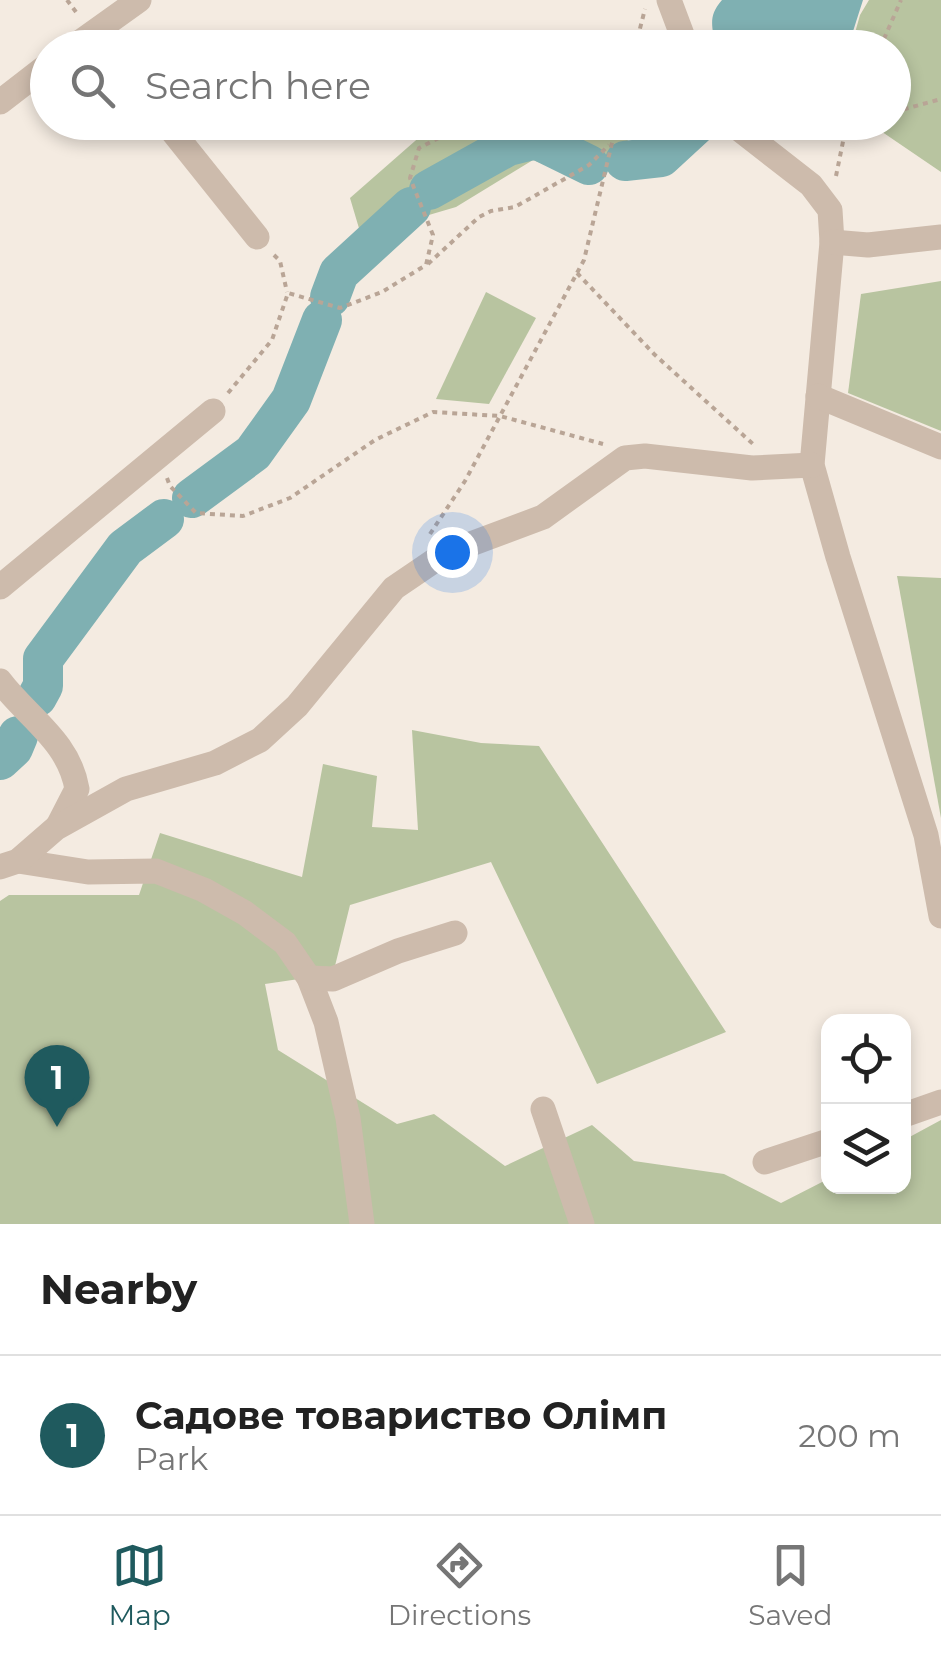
<!DOCTYPE html>
<meta charset="utf-8">
<style>
:root{--surface:#fff;--page:#f6f6f6;--text:#222;--muted:#767676;--line:#e0e0e0;--accent:#1f5a5e}
body{margin:0;font-family:Montserrat,sans-serif;background:var(--page);color:var(--text)}
.controls{position:absolute;right:30px;bottom:30px;display:grid;overflow:hidden;border-radius:20px;box-shadow:0 5px 15px #0003}
.controls button{width:90px;height:90px;display:grid;place-items:center;padding:0;border:0;border-bottom:2px solid var(--line);background:var(--surface);color:var(--text);font:50px sans-serif}
.you{position:absolute;left:452px;top:552px;width:35px;height:35px;margin:-25px;border:8px solid #fff;border-radius:50%;background:#1a73e8;box-shadow:0 0 0 15px #1a73e833}
.badge{display:grid;place-items:center;width:65px;height:65px;border-radius:50%;background:var(--accent);color:#fff;font-size:32px;font-weight:700}
.pin{position:absolute;translate:-50% -82px;filter:drop-shadow(0 2px 5px #0008)}
.pin::after{content:'';position:absolute;top:52px;width:35px;height:30px;background:inherit;clip-path:polygon(0 0,100% 0,50% 100%)}
.list{margin:0;padding:0;list-style:none}
h2{display:flex;justify-content:space-between;align-items:center;height:130px;margin:0;padding:0 40px;font-size:42px}
h2 small{font-size:32px;font-weight:400;color:var(--muted)}
.list li{display:grid;grid-template-columns:65px 1fr auto;gap:30px;align-items:center;box-sizing:border-box;height:160px;padding:0 40px;border-top:2px solid var(--line)}
.list b{display:block;font-size:38px;white-space:nowrap}
.list p{margin:0;font-size:32px;white-space:nowrap;color:var(--muted)}
.list em{font-size:32px;font-style:normal;color:var(--muted)}
.icon{flex:none;width:55px;height:55px;fill:none;stroke:currentColor;stroke-width:2;stroke-linecap:round;stroke-linejoin:round}
.map{position:relative;flex:none;width:941px;height:1224px;overflow:hidden}
.search{position:absolute;background:var(--surface);box-shadow:0 5px 15px #0003;left:30px;right:30px;top:30px;height:110px;display:flex;align-items:center;gap:25px;box-sizing:border-box;padding:0 35px;border-radius:55px;color:var(--muted);font-size:38px}
.sheet{height:290px;background:var(--surface)}
nav{display:flex;justify-content:space-around;align-items:center;box-sizing:border-box;height:140px;border-top:2px solid var(--line);background:var(--surface);font-size:28px;color:var(--muted)}
nav a{display:grid;justify-items:center;gap:5px}
nav .on{color:var(--accent)}
.map>svg:first-child{display:block}
.green{fill:#b8c4a0}
.water{fill:#7fb0b2}
.lines{fill:none;stroke-linecap:round;stroke-linejoin:round}
.river{stroke:#7fb0b2;stroke-width:40}
.path{stroke:#b9a596;stroke-width:4;stroke-dasharray:5 5;stroke-linecap:butt}
.minor{stroke:#cdbbac;stroke-width:25}
</style>
<div class="map">
<svg width="941" height="1224" viewBox="0 0 941 1224">
<rect width="100%" height="100%" fill="#f4ebe1"/>
<g class="green">
<path d="M869 0H941V172L869 123 894 122V48L851 47 860 15Z"/>
<path d="M634 122 645 125 584 180 533 160 456 207 361 235 350 198 423 134 457 123Z"/>
<path d="M941 281V431L848 393 861 294Z"/>
<path d="M486 292 536 318 489 404 436 399Z"/>
<path d="M897 576 941 578V818Z"/>
<path d="M412 730 481 743 539 746 726 1032 597 1084 491 862 350 905 333 974 265 984 278 1050 397 1124 434 1114 505 1166 592 1125 634 1161 724 1174 781 1203 828 1179V1186H904V1140L941 1120V1224H0V901L9 895H139L160 833 302 877 323 764 377 776 372 827 418 830Z"/>
</g>
<path class="water" d="M722 0H863L848 47H715C713 27 707 17 722 0Z"/>
<g class="lines">
<g class="river">
<path d="M625 161 661 157 699 122"/>
<path d="M429 190 508 146 536 139 589 165"/>
<path d="M330 297 339 273 411 207"/>
<path d="M192 498 253 453 291 400 322 320"/>
<path d="M37 697 43 686V659L125 548 164 519"/>
<path d="M0 760 13 748 18 736"/>
</g>
<g class="path">
<path d="M67 0 79 16"/>
<path d="M635 48 645 9"/>
<path d="M880 48 901 0"/>
<path d="M894 112 941 99"/>
<path d="M836 176 847 122"/>
<path d="M274 255 280 261 287 292"/>
<path d="M428 264 479 217 491 211 515 207 589 165 609 145"/>
<path d="M577 273 654 354 753 444"/>
<path d="M228 393 272 340 288 293 340 308 382 292 426 265 433 235 410 178 419 148 454 130 486 122"/>
<path d="M167 478 170 486 196 513 243 516 290 498 375 440 433 412 500 416 603 444"/>
<path d="M430 534 465 481 584 260 617 122"/>
</g>
<g class="minor">
<path d="M669 0 687 48"/>
<path d="M72 48 139 0"/>
<path d="M0 102 48 65"/>
<path d="M165 122 257 237"/>
<path d="M730 122 811 185 830 210 832 242 812 465 838 557 926 835 941 916"/>
<path d="M832 242 868 245 941 237"/>
<path d="M818 396 941 447"/>
<path d="M0 587 213 411"/>
<path d="M0 681C28 718 69 741 77 789L59 824"/>
<path d="M18 861 88 872 156 871 204 890 245 913 285 943 309 978 326 1022 348 1118 362 1224"/>
<path d="M0 867 18 861 56 828 126 789 215 763 260 740 297 706 394 588 444 554 543 517 625 458 645 456 752 468 812 465"/>
<path d="M309 978 333 979 398 951 455 933"/>
<path d="M543 1109 582 1224"/>
<path d="M904 1115 941 1102"/>
<path d="M765 1162 828 1141"/>
</g>
</g>
</svg>
<div class="controls">
<button><svg class="icon" aria-label="locate" viewBox="0 0 24 24"><circle cx="12" cy="12" r="6"/><path d="M12 2v4M12 18v4M2 12h4M18 12h4"/></svg></button>
<button><svg class="icon" aria-label="layers" viewBox="0 0 24 24"><path d="M12 4l9 5-9 5-9-5zM3 14l9 5 9-5"/></svg></button>
</div>
<div class="you"></div>
<div class="pin badge" style="left:57px;top:1127px">1</div>
<div class="search"><svg class="icon" aria-label="search" viewBox="0 0 24 24"><circle cx="10" cy="10" r="6"/><path d="M15 15l6 6"/></svg>Search here</div>
</div>
<section class="sheet">
<h2>Nearby<small></small></h2>
<ul class="list">
<li><span class="badge">1</span><div><b>Садове товариство Олімп</b><p>Park</p></div><em>200 m</em></li>
</ul>
</section>
<nav>
<a class="on"><svg class="icon" aria-label="map" viewBox="0 0 24 24"><path d="M3 6l6-2 6 2 6-2v14l-6 2-6-2-6 2zM9 4v14M15 6v14"/></svg>Map</a>
<a><svg class="icon" aria-label="directions" viewBox="0 0 24 24"><path d="M12 3l9 9-9 9-9-9zM9 14v-3h6M13 9l2 2-2 2"/></svg>Directions</a>
<a><svg class="icon" aria-label="saved" viewBox="0 0 24 24"><path d="M7 4h10v16l-5-4-5 4z"/></svg>Saved</a>
</nav>
